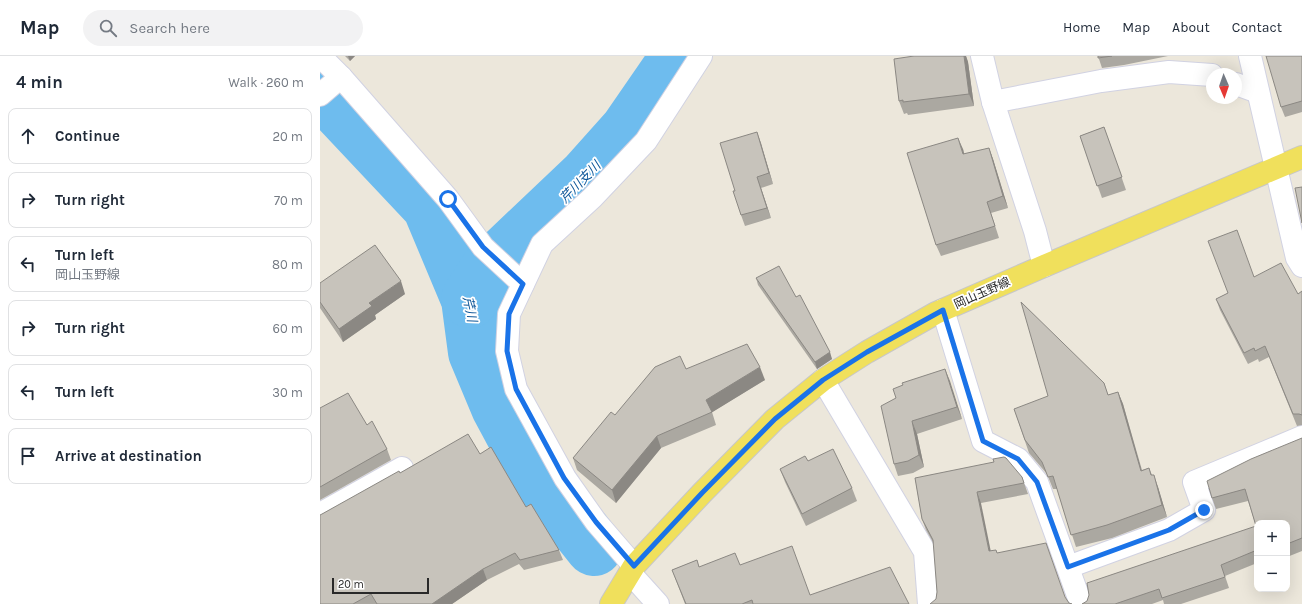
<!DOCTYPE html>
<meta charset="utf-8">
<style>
:root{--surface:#fff;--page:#f2f2f3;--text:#1f2937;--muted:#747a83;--line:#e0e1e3}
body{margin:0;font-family:Karla,"Noto Sans JP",sans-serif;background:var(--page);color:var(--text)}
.controls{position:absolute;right:12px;bottom:12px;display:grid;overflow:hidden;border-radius:8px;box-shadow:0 4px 16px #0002}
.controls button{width:36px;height:36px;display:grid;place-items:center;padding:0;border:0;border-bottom:1px solid var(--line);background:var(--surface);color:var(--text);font:20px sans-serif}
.compass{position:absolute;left:886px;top:12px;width:36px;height:36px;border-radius:50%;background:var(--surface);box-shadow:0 4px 16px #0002;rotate:178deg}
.scale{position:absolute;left:12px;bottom:10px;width:97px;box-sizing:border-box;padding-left:4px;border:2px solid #292929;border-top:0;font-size:11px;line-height:14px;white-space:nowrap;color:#292929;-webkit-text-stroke:3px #fff;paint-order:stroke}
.stop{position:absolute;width:12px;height:12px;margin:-9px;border:3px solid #1a73e8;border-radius:50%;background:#fff}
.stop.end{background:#1a73e8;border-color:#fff;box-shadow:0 1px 4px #0008}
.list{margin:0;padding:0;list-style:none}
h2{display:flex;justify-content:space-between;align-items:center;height:52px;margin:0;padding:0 16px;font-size:17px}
h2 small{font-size:13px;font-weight:400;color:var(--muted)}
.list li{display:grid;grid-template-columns:26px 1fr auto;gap:12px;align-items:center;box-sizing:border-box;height:56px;margin:0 8px 8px;padding:0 8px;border:1px solid var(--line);border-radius:8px}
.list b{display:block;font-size:15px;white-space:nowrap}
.list p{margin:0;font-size:13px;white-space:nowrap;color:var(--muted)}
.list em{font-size:13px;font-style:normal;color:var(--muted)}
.icon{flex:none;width:22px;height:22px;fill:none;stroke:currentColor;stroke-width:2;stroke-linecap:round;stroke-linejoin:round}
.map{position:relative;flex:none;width:982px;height:548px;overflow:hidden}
header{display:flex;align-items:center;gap:24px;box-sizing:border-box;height:56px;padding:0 20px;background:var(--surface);border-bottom:1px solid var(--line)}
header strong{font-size:19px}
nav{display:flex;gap:22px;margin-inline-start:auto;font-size:14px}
.search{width:280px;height:36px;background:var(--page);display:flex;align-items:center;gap:10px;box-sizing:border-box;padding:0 14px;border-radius:22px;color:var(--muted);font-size:15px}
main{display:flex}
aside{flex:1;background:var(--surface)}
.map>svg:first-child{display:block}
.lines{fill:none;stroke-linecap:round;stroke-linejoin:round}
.river{stroke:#6ebcee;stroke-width:58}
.street-casing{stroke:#d1d2e2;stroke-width:24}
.primary-casing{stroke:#c7c7c7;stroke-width:24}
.street{stroke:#fff;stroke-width:22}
.primary{stroke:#f0e05c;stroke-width:22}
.wall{fill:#aba8a1}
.shaded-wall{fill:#8b8883}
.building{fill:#c7c3bb;stroke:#8b8883}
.route{stroke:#1a73e8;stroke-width:5}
.labels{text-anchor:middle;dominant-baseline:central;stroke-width:3.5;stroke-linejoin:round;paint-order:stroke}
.street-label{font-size:12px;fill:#292929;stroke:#fff}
.water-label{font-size:13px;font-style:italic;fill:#0e5799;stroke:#fff}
</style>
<header>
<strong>Map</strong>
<div class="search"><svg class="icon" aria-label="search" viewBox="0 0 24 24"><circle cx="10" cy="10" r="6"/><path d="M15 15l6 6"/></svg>Search here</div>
<nav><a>Home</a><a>Map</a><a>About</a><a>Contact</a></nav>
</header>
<main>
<aside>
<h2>4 min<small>Walk · 260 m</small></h2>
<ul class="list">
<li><svg class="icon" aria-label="ahead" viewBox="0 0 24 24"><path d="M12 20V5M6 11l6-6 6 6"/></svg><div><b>Continue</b></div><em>20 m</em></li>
<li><svg class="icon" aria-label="right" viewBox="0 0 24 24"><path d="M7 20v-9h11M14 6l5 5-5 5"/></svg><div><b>Turn right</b></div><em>70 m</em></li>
<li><svg class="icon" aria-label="left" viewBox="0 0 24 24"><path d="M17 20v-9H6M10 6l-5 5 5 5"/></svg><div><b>Turn left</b><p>岡山玉野線</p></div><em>80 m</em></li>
<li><svg class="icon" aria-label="right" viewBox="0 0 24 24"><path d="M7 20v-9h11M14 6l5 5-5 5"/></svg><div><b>Turn right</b></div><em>60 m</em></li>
<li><svg class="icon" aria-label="left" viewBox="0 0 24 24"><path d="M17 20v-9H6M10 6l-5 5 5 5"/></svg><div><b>Turn left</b></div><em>30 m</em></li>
<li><svg class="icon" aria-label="arrive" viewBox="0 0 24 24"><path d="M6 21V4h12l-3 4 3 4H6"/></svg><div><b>Arrive at destination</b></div></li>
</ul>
</aside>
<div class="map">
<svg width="982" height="548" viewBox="0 0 982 548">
<rect width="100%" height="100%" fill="#ece7db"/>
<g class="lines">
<g class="river">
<path d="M0 32 111 150 150 243 157 296 180 351 216 418 274 491"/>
<path d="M150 243 168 215 267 121 309 74 360 0"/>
</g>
<defs>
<g id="street">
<path d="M0 0 21 21 128 143 163 191 203 228"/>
<path d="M662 0 673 46 715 175 724 210"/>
<path d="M930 0 977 202 982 210"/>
<path d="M916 28 938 36"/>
<path d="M0 39 21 21"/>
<path d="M673 46 781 25 849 16 892 19"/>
<path d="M623 254 663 385 698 403 717 426 761 548"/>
<path d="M503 324 605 496 609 548"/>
<path d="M0 458 82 412"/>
<path d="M314 510 276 466 245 422 196 333 187 295 189 258 222 188 272 142 326 85 381 0"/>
<path d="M748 511 849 474 884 454 874 426 982 381"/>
<path d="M310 517 338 548"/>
</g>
<path id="primary" d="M291 548 314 510 382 437 455 363 503 324 547 296 616 257 724 210 982 101"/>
</defs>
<use href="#street" class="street-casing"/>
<use href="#primary" class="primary-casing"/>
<use href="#street" class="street"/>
<use href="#primary" class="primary"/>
</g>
<g class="wall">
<path d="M25 0H35L30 5Z"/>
<path d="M594 0H646L648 6 654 50 588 59 587 57 584 58 579 45Z"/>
<path d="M778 0H848L804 9 782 12Z"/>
<path d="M982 0V56L965 61 961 51Z"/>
<path d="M784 71 806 134 782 142 760 80Z"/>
<path d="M437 76 453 128 441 132 451 162 425 170 421 159 415 135Z"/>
<path d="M669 92 673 103 688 152 671 157 679 182 621 200 616 189 643 93 644 98Z"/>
<path d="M934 221 978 238 982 235V369L977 370 949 301 939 306 938 303 928 308 900 254 896 243 908 237Z"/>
<path d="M436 222 476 241 512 303 497 313 438 229Z"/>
<path d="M0 227 85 238 55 259 56 263 23 286 0 252Z"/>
<path d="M366 313 445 324 392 356 396 369 341 392 296 447 257 414 253 402 295 359Z"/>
<path d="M625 313 642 363 597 378 604 411 593 417 578 420 574 408 576 342Z"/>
<path d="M784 327 788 339 798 336 803 348 822 414 829 412 832 419 838 431 847 461 792 482 756 491 737 433H733L727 418 709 397 694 353Z"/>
<path d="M0 352 47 369 67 393 71 404 0 444Z"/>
<path d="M982 382V495L967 501V467H937V507L905 520 909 532 861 548H844L843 544 832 548H762L936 470 928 445 896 453 892 442Z"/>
<path d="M160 398 206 451 239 494 243 504 204 514 199 508 167 524 132 548H0L2 458 80 417Z"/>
<path d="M488 405 532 432 537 445 486 470 465 426 460 413Z"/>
<path d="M702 421 708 438 661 447 616 543 617 536 614 488 606 474 602 463 595 422Z"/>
<path d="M377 504 379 511 420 509 490 539 589 548H365L352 514Z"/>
</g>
<g class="shaded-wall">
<path d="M28 0H35L30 5Z"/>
<path d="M644 0H646L648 6 654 50 649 38Z"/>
<path d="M437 76 441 87 453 128 449 117Z"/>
<path d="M638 82 643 93 647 110 643 98Z"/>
<path d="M669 92 673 103 688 152 683 140Z"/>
<path d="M437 121 441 132 451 162 447 152Z"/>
<path d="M81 225 85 238 55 259 56 263 23 286 19 273 49 247Z"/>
<path d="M510 296 512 303 497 313 495 306Z"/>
<path d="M440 311 445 324 391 357 386 344Z"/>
<path d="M625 313 630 325 642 363 637 351Z"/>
<path d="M798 336 803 348 825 427 821 415Z"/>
<path d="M592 365 597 378 604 411 599 399Z"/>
<path d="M337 380 341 392 296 447 292 434Z"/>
<path d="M834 419 838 431 847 461 842 449Z"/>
<path d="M657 436 661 447 673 506 669 495Z"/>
<path d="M163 513 167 524 132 548H112Z"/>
</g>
<g class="building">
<path d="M594 0H644L649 38 583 46V44L579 45 574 3Z"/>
<path d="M778 0H792L778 2Z"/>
<path d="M946 0H982V45L961 51Z"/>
<path d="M784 71 802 121 777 130 760 80Z"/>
<path d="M437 76 449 117 437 121 447 152 421 159 413 135H415L400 87Z"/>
<path d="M638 82 643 98 669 92 683 140 667 146 675 170 616 189 587 97Z"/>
<path d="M982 131V167L975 132Z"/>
<path d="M917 174 934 221 961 207 978 238 982 235V359L979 358H973L945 290 935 295 934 292 924 297 896 243 908 237 888 185Z"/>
<path d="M55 189 81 225 49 247 52 250 19 273 0 246V227Z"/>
<path d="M459 210 476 241 480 239 510 296 495 306 436 222Z"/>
<path d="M701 246 784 327 788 339 798 336 821 415 829 412 831 419H834L842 449 787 469 751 479 733 420 728 421 722 406 705 384 694 353 728 340Z"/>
<path d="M427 288 440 311 386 344 392 356 337 380 292 434 253 402 291 356 295 359 335 311 360 300 366 313Z"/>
<path d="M625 313 637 351 592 365 599 399 588 405 574 408 561 350 576 342 573 333 583 329 582 327Z"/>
<path d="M28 337 47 369 52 365 67 393 0 431V352Z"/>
<path d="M148 378 160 398 171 391 206 451 211 448 239 494 200 504 195 497 163 513 112 548H57L51 538 33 548H0V459L2 458 79 415 80 417Z"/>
<path d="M982 382V482L967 488V467H937V494L901 509 905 521 842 542 839 533 795 548H762L767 545 769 539 767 527 936 470 925 433 892 442 887 425 931 403Z"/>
<path d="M513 393 532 432 482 458 460 413 485 400 488 405Z"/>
<path d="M684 401 686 402 702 421 704 427 657 436 669 495 676 494 677 497 726 487 745 541 749 547 752 548H610L616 543 617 536 613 484 602 463 595 422 674 406 673 403Z"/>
<path d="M472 490 490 539 570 511 589 548H433L432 544 422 548H366L352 514 377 504 379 511 415 497 420 509Z"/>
</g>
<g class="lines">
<path class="route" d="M128 143 163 191 203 228 189 258 187 295 196 333 244 422 276 466 314 510 382 437 455 363 503 324 547 296 623 254 663 385 698 403 717 426 748 511 849 474 884 454"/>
</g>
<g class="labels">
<g class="street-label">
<text transform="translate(662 237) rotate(-24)">岡山玉野線</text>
</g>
<g class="water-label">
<text transform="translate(260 126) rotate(-46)">芹川支川</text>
<text transform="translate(150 253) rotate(78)">芹川</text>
</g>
</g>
</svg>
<div class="controls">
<button>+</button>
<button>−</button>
</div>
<svg class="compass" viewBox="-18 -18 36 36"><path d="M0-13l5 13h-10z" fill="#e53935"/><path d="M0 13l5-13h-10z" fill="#747a83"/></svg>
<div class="scale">20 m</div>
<div class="stop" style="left:128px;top:143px"></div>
<div class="stop end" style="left:884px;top:454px"></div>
</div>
</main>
